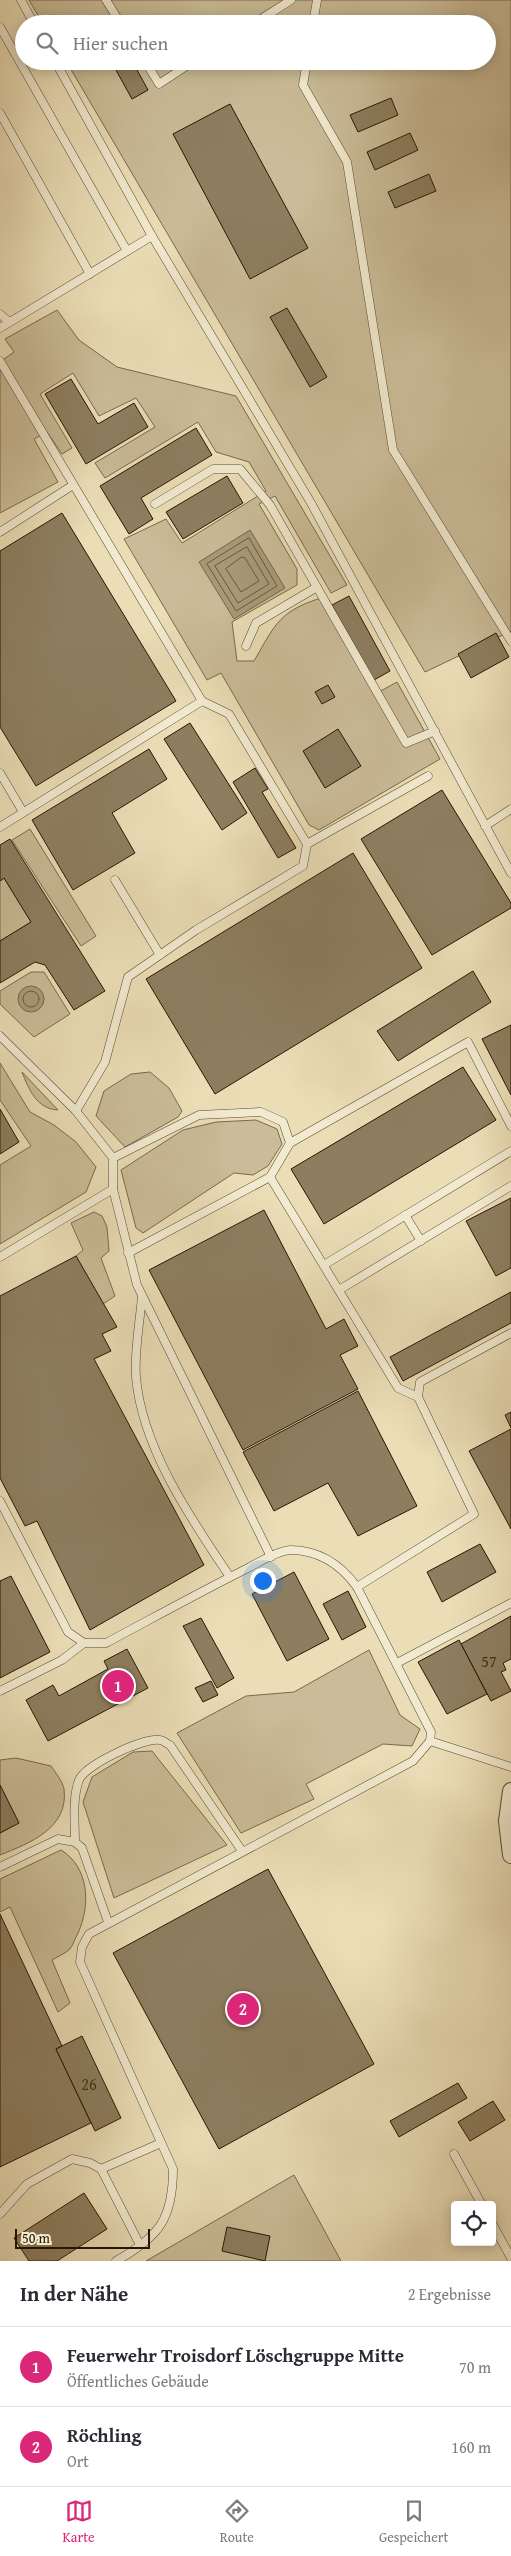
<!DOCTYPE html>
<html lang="de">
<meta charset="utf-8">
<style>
:root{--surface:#fff;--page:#f2f2f3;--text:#2b2b33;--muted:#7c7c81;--line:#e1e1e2;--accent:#db2777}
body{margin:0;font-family:"Gentium Book Plus",serif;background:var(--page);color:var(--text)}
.controls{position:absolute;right:15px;bottom:15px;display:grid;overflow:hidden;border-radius:5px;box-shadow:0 2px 12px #0003}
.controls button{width:45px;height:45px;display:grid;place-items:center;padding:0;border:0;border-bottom:1px solid var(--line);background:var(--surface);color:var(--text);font:25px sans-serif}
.scale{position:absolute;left:15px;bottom:12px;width:135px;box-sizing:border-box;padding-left:5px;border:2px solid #271701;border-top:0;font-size:14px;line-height:18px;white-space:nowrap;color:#271701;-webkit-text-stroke:4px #f2ead0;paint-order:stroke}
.you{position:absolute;left:262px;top:1580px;width:18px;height:18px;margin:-12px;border:4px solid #fff;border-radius:50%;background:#1a73e8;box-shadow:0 0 0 8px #1a73e833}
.badge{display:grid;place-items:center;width:32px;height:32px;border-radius:50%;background:var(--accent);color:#fff;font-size:16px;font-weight:700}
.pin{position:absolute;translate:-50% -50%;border:2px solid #fff;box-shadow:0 1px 5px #0006}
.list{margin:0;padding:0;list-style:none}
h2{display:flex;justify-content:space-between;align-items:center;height:65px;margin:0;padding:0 20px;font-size:21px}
h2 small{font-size:16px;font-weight:400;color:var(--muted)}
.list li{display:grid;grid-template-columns:32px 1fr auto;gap:15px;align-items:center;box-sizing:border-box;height:80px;padding:0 20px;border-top:1px solid var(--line)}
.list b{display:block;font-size:19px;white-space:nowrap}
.list p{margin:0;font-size:16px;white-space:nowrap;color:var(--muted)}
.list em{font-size:16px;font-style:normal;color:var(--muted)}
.icon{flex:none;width:28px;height:28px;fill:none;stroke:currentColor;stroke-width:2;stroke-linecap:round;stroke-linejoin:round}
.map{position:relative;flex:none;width:511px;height:2261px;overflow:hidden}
.search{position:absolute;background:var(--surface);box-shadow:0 2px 12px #0003;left:15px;right:15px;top:15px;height:55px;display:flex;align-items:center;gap:12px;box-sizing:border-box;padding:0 18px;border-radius:28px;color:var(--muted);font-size:19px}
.sheet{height:225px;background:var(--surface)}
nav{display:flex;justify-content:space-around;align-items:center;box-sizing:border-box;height:70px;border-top:1px solid var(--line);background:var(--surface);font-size:14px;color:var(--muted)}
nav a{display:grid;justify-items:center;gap:2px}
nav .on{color:var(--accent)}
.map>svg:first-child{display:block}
.green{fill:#cabc98;stroke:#786a4c}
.water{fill:#a89a79;stroke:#746649}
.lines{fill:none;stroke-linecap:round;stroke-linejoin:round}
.shore{stroke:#68583d;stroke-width:1}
.building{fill:#8d7e60;stroke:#271701}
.lane-casing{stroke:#58492e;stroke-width:9}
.street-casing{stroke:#58492e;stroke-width:18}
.lane{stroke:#f2ead0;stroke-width:8}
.street{stroke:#f2ead0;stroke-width:16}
.labels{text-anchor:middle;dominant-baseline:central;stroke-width:4.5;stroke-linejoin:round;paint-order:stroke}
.number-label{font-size:16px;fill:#403119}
</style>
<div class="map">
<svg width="511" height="2261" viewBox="0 0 511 2261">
<rect width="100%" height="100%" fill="#ebdeb7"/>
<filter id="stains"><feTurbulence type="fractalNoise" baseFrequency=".004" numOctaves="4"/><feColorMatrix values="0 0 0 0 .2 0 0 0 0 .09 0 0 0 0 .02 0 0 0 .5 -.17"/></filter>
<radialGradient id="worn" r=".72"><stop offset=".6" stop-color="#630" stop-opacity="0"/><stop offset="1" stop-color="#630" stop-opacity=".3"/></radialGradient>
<g class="green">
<path d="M29 0H511V631L425 672 66 61H487V24H43Z"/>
<path d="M57 310 79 340 117 367 236 396 347 585 331 593 275 496 259 504 297 569V585L232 622 237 661H254C276 623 279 611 324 597L377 693 397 682 440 759 319 830 309 825 221 673 207 680 124 539 166 519 182 543 266 491 249 462 216 452 198 422 105 478 95 463 155 427 136 398 99 416 73 373 40 394 72 448 62 454 47 432 34 439 58 482 0 513V362L14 352 5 339Z"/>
<path d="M30 829 96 936 81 946 12 840Z"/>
<path d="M4 878 31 922 0 941V881Z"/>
<path d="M31 972H44L70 1014 34 1037 0 1004V991Z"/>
<path d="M0 1063 30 1112 54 1125 76 1142 96 1167 86 1192 0 1244V1165L31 1146 0 1100Z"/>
<path d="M22 1072 58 1110C37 1109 29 1090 22 1072Z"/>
<path d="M150 1072 169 1088 182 1111 178 1117 125 1147 96 1116 104 1091 131 1074Z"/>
<path d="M256 1120 277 1129 282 1144 268 1166 253 1175 234 1173 143 1233 136 1228 121 1170 183 1130 216 1122Z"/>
<path d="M94 1212 102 1216 107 1227 109 1251 101 1258 115 1296 103 1304 76 1256 83 1250 71 1223Z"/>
<path d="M369 1650 400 1715 420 1729 412 1746 383 1744 306 1784 314 1799 241 1833 177 1733 246 1696 294 1692Z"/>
<path d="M152 1751 227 1845 114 1898 83 1802 92 1777 133 1752Z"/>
<path d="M16 1758 51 1766C55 1772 63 1782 64 1789 69 1828 30 1843 0 1855V1833L19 1823 0 1785V1760Z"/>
<path d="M61 1850C89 1867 91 1905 78 1933 75 1938 73 1946 69 1950 64 1954 57 1957 52 1960L70 2003 58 2012 10 1907 0 1912V1879Z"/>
<path d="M294 2175 341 2261H146Z"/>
</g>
<g class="water">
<path d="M250 530 285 588 234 619 199 562Z"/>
<circle cx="31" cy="999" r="13"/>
</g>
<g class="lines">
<g class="shore">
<path d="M249 538 277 586 236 611 207 564Z"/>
<path d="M247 547 269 584 238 603 215 566Z"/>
<path d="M242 557 245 558 259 581 241 592 226 569Z"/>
<circle cx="31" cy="999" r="8"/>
</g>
</g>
<g class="building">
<path d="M111 61H132L148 90 132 99Z"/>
<path d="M391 98 398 115 358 132 350 115Z"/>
<path d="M230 104 308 248 250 279 173 134Z"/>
<path d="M410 133 418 150 375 170 367 152Z"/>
<path d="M429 174 436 191 395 208 388 192Z"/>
<path d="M287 308 327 377 310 387 270 317Z"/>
<path d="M71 379 98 424 134 403 148 427 86 464 45 394Z"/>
<path d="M196 428 212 455 141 498 153 519 129 534 100 486Z"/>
<path d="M227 476 243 503 183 539 166 512Z"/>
<path d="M62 513 176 701 36 786 0 727V551Z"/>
<path d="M349 596 390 671 374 680 332 605Z"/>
<path d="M496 633 509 657 471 678 458 654Z"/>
<path d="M328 685 335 697 322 704 315 692Z"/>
<path d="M190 723 247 813 222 830 164 739Z"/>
<path d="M338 729 361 766 325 788 303 751Z"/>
<path d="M149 749 167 779 112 813 135 853 73 890 32 820Z"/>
<path d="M255 768 268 789 262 792 296 848 278 858 233 782Z"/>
<path d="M442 790 511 903V908L432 955 361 839Z"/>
<path d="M10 839 105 991 74 1010 45 965 35 962 0 983V941L31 922 4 878 0 881V845Z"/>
<path d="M353 853 422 968 215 1094 146 979Z"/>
<path d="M473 971 491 1002 398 1061 377 1031Z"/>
<path d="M511 1025V1095L482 1039Z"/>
<path d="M463 1067 496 1120 324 1224 291 1169Z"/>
<path d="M0 1109 19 1142 0 1154Z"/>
<path d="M511 1198V1268L496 1276 466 1221Z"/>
<path d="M264 1210 326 1329 344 1319 358 1346 340 1355 358 1389 243 1450 149 1270Z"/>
<path d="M76 1256 117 1327 102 1334 111 1351 94 1359 204 1565 90 1630 37 1521 25 1526 0 1478V1296Z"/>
<path d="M511 1292V1323L403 1381 390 1357Z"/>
<path d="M358 1391 417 1506 358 1536 328 1483 274 1511 243 1452Z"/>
<path d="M511 1412V1428L505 1415Z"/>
<path d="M511 1429V1529L469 1451Z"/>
<path d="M480 1544 496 1572 442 1602 427 1572Z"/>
<path d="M294 1572 329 1639 287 1661 252 1594Z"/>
<path d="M11 1576 50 1652 0 1678V1581Z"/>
<path d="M348 1591 366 1627 342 1640 323 1604Z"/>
<path d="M511 1616V1659L503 1663 506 1670 501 1672 511 1691 491 1701 461 1644Z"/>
<path d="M201 1618 234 1678 217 1688 183 1626Z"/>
<path d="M459 1640 487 1694 447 1714 418 1662Z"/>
<path d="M127 1649 148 1688 48 1741 26 1700 53 1685 59 1696 108 1669 104 1661Z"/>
<path d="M211 1681 218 1695 203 1702 195 1688Z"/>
<path d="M0 1785 19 1823 0 1833Z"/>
<path d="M268 1869 374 2064 219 2149 113 1953Z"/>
<path d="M0 1914 62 2046 56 2049 91 2123 0 2167Z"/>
<path d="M82 2036 121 2118 95 2131 56 2049Z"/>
<path d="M458 2083 467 2098 399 2137 390 2121Z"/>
<path d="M493 2101 505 2120 470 2141 458 2122Z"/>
<path d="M84 2193 107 2229 57 2261H29L14 2238Z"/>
<path d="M227 2227 270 2236 265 2261 222 2251Z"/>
</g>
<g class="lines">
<defs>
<g id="lane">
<path d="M21 0 34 24"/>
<path d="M106 0 121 24"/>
<path d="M253 24 291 0"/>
<path d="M313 24 317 0"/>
<path d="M0 27 127 251"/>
<path d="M55 61 152 236 311 503 511 873"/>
<path d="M145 61 159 84 194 61"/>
<path d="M307 61 303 85 347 162 393 450 511 641"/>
<path d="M0 113 90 274"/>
<path d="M0 314 9 322"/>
<path d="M0 328 152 236"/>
<path d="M0 361 202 701 229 714 307 844 428 776"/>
<path d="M155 504 213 469H240L270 505 406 743 435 731"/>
<path d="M0 532 73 485"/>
<path d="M246 646 256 623 317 587"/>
<path d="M0 773 23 812"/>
<path d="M485 826 511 809"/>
<path d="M0 827 202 701"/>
<path d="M115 880 160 955"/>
<path d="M0 1036 76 1111 113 1158V1189L137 1285 271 1557"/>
<path d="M76 1111 105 1062 128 977 196 930 303 866 307 844"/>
<path d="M113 1158 199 1115 261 1112 283 1122 290 1143 468 1042 511 1126"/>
<path d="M270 1177 398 1388 418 1397"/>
<path d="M405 1215 421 1241"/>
<path d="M128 1253 270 1177 290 1143"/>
<path d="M0 1257 113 1189"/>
<path d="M324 1265 511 1151"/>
<path d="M339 1290 511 1186"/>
<path d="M142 1296C140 1322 134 1351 136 1377 142 1448 191 1519 230 1577"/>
<path d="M0 1501 68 1632 84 1643H106C153 1618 200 1592 248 1568 259 1562 277 1551 290 1550 319 1550 341 1565 357 1587L431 1732 430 1741 413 1761 89 1934 82 1947 80 1962 173 2169C173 2219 159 2237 116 2261"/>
<path d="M357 1587 474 1514 418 1397 420 1382 511 1333"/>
<path d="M397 1663 511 1603"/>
<path d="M0 1691 62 1660 84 1643"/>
<path d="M430 1741 511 1767"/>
<path d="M0 1867 58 1839 75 1842"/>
<path d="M108 1922 82 1848 75 1842C75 1822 72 1799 79 1780 85 1765 144 1737 160 1740 163 1740 167 1744 170 1745L242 1851"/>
<path d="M454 2154 482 2205"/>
<path d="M101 2169 161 2143"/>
<path d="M0 2214 27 2184 72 2159 90 2163 101 2169 140 2245"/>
<path d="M492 2223 511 2258"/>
</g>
<path id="street" d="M511 1791 507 1821 511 1855"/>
</defs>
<use href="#lane" class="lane-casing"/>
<use href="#street" class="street-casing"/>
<use href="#lane" class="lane"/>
<use href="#street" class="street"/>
</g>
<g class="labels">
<g class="number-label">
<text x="489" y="1661">57</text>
<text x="89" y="2084">26</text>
</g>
</g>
<rect width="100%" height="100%" filter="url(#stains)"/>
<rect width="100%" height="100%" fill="url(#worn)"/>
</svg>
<div class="controls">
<button><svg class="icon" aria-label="locate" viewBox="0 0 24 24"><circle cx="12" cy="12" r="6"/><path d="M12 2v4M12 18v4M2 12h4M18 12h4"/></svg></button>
</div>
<div class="scale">50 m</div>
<div class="you"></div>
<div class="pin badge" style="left:118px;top:1686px">1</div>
<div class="pin badge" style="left:243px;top:2009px">2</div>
<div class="search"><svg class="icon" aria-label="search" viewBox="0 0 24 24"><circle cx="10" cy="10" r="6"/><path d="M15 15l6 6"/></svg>Hier suchen</div>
</div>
<section class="sheet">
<h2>In der Nähe<small>2 Ergebnisse</small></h2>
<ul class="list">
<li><span class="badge">1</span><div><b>Feuerwehr Troisdorf Löschgruppe Mitte</b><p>Öffentliches Gebäude</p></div><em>70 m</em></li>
<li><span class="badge">2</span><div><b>Röchling</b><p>Ort</p></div><em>160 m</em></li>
</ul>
</section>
<nav>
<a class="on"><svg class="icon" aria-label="map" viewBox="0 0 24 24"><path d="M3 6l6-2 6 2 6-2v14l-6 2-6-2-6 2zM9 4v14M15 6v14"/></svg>Karte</a>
<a><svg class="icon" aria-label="directions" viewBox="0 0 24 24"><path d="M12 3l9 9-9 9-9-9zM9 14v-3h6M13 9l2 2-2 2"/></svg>Route</a>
<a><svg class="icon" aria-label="saved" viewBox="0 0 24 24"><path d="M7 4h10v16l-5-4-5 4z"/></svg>Gespeichert</a>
</nav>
